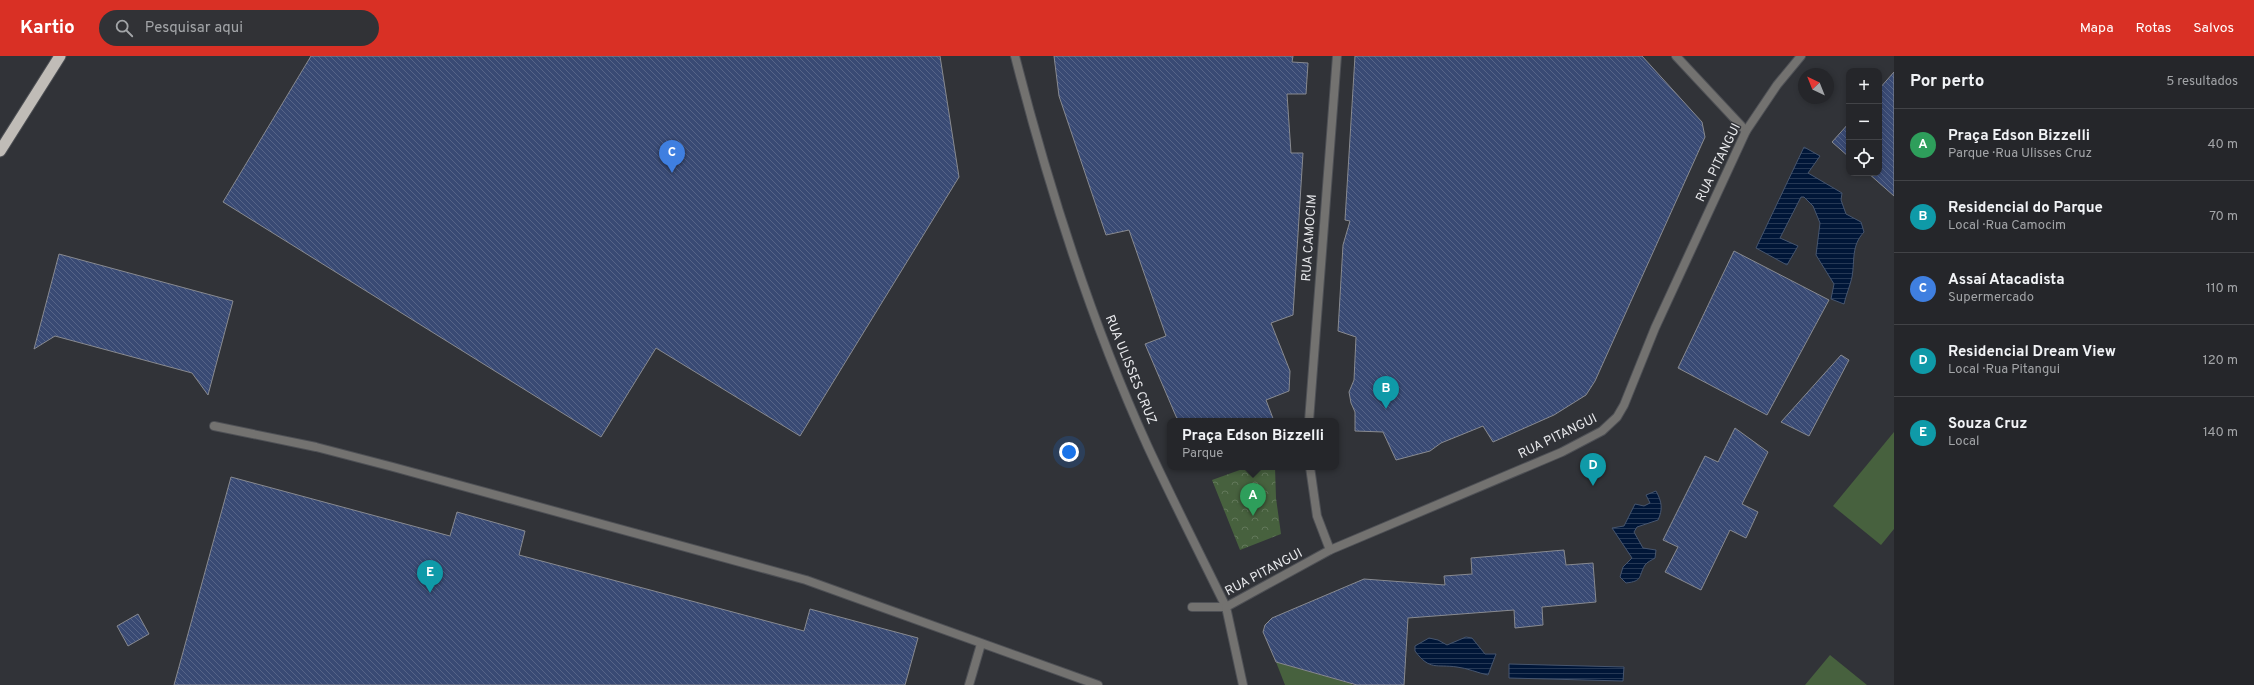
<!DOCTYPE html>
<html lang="pt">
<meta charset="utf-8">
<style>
:root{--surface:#25262a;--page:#313236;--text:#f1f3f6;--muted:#a3a5a8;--line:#424347;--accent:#d93025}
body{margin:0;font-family:Overpass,sans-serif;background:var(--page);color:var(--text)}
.controls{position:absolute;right:12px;top:12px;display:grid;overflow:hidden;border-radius:8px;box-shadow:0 2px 6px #0003}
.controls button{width:36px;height:36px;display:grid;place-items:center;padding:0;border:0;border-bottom:1px solid var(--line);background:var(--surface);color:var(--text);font:20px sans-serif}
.compass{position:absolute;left:1798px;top:12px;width:36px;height:36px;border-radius:50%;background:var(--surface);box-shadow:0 2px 6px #0003;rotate:317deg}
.you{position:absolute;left:1069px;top:396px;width:14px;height:14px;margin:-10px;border:3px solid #fff;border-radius:50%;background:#1a73e8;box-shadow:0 0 0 6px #1a73e833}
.badge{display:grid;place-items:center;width:26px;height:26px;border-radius:50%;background:var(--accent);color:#fff;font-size:13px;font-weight:700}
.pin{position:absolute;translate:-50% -33px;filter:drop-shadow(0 1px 2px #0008)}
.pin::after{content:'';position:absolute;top:21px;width:14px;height:12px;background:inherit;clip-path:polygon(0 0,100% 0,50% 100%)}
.popup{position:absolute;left:1167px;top:362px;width:172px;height:52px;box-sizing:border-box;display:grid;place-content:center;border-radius:8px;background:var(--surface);filter:drop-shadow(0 1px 3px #0005);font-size:13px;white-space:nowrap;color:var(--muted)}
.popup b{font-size:15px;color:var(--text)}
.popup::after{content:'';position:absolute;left:50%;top:100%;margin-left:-8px;border:8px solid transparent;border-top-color:var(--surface)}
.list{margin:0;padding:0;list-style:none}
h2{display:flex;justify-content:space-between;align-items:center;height:52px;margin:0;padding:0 16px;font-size:17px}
h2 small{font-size:13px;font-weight:400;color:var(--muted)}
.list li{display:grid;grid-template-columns:26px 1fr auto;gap:12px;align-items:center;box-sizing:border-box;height:72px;padding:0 16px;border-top:1px solid var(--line)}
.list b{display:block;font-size:15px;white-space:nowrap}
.list p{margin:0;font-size:13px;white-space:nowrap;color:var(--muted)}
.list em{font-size:13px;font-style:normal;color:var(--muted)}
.icon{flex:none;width:22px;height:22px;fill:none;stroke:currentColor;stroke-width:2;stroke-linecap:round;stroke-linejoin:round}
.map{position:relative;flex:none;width:1894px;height:629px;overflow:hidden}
header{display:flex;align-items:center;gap:24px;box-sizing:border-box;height:56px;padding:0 20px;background:var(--accent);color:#fff}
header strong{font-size:19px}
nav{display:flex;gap:22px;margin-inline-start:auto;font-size:14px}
.search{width:280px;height:36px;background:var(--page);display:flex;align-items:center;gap:10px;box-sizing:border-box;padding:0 14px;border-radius:22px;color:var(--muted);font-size:15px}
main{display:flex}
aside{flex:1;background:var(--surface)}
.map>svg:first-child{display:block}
.green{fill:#47613e}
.park{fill:url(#park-crowns)}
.water{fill:url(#water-rules);stroke:#46556e}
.building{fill:url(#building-back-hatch);stroke:#888a90}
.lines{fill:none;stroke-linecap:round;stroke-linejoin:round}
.service-casing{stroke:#4e5055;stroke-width:10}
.minor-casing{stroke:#4e5055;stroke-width:10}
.tertiary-casing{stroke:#4e5055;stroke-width:10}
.trunk-casing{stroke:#4e5055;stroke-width:13}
.service{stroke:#737270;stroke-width:8}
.minor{stroke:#737270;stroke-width:8}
.tertiary{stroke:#737270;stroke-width:8}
.trunk{stroke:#c0bcb7;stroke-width:11}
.labels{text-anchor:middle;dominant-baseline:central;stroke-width:3;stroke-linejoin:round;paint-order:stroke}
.street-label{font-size:13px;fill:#e8e9ec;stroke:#313338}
</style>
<header>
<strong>Kartio</strong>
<div class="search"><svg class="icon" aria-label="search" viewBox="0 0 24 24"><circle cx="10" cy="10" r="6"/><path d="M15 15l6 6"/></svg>Pesquisar aqui</div>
<nav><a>Mapa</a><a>Rotas</a><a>Salvos</a></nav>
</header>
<main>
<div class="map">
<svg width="1894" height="629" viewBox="0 0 1894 629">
<defs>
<pattern id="park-crowns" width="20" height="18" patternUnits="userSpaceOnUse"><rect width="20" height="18" fill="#47613e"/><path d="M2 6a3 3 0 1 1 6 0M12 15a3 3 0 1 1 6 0" fill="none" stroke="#62785a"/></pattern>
<pattern id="water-rules" width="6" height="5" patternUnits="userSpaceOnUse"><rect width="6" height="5" fill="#001638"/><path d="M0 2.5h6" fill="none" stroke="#253855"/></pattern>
<pattern id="building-back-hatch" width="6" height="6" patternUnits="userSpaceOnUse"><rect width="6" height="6" fill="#394a74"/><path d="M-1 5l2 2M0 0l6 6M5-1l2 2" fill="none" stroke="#566488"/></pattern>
</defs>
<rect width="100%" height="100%" fill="#313338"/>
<g class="green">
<path d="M1894 376V473L1881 489 1833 450Z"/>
<path d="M1830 599 1867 629H1805Z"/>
<path d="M1276 606 1352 628V629H1285Z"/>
</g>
<path class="park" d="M1248 411H1275L1276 442 1281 478 1240 494 1212 424Z"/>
<g class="water">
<path d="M1804 91 1820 100 1808 117 1842 137 1841 144 1846 158 1861 166 1864 176C1851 190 1855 204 1852 221 1850 230 1846 239 1844 248L1831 243 1834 228 1816 199 1820 167 1813 150 1804 141H1801L1780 182 1798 190 1787 209 1756 192Z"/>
<path d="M1656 435C1662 446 1663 453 1658 464L1637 471 1634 476 1643 492 1656 494 1655 502C1652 504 1647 506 1645 509 1638 521 1643 525 1626 527L1620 521 1623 511 1632 502 1612 472 1624 470 1635 448 1644 450 1650 447 1646 439Z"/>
<path d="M1466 581 1472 582 1485 598H1496L1488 619C1478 617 1467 612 1457 611 1436 608 1430 615 1415 595V590L1429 582 1438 584 1447 589Z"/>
<path d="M1509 608 1624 611 1623 625 1509 622Z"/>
</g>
<g class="building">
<path d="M311 0H940L959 121 800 380 656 292 601 381 223 146Z"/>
<path d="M1054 0H1293L1292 6 1308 7 1306 38H1287L1291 97H1303L1293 259 1271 267 1290 315 1289 335 1266 344 1274 365H1178L1145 288 1166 280 1129 174 1106 179 1059 40Z"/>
<path d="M1355 0H1642L1702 66 1705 81 1595 325 1586 339 1554 359 1493 386 1483 370 1441 387 1430 395 1396 404 1383 376 1355 375V356L1351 347 1349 336 1354 324 1356 281 1338 275 1343 189 1350 165 1345 164Z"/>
<path d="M1894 16V140L1868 117H1879V33Z"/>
<path d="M1849 67V101L1832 86Z"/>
<path d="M1734 195 1829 244 1767 359 1678 312Z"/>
<path d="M59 198 233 245 208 339 192 317 55 280 34 293Z"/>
<path d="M1841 299 1849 304 1809 380 1781 366Z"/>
<path d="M1735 372 1768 396 1742 448 1758 456 1746 482 1730 474 1701 534 1665 516 1678 491 1663 484 1705 400 1718 406Z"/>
<path d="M231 421 450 480 457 456 525 475 519 499 804 575 810 553 918 582 905 629H174Z"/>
<path d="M1564 494 1566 509 1593 507 1596 546 1542 551 1543 569 1515 572 1514 554 1408 562 1404 629H1357L1276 606 1263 576 1265 569 1272 562 1364 523 1445 529 1444 520 1472 518 1471 502Z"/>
<path d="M138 558 149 578 128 590 117 570Z"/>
</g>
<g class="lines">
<defs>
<g id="service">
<path d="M214 370 316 391 393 411 806 524 1098 629"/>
<path d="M1192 551H1226"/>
<path d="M969 629 981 588"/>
</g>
<g id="minor">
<path d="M1015 0C1049 133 1091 266 1148 391 1173 445 1200 498 1226 551"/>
<path d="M1676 0 1746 75"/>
<path d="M1309 365 1337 0"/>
<path d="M1310 411 1317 460 1330 494"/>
</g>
<path id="tertiary" d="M1243 629 1226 551 1330 494 1562 396 1602 375 1617 361 1624 349 1655 272 1746 75 1777 29 1801 0"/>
<path id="trunk" d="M0 95 60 0"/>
</defs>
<use href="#service" class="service-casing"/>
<use href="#minor" class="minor-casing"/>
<use href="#tertiary" class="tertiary-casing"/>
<use href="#trunk" class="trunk-casing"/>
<use href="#service" class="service"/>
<use href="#minor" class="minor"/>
<use href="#tertiary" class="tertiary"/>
<use href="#trunk" class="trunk"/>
</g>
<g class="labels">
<g class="street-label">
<text transform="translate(1719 107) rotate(-64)">RUA PITANGUI</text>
<text transform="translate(1310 182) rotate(-86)">RUA CAMOCIM</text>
<text transform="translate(1130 314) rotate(68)">RUA ULISSES CRUZ</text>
<text transform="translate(1558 381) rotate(-26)">RUA PITANGUI</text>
<text transform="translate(1264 517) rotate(-28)">RUA PITANGUI</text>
</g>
</g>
</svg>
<div class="controls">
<button>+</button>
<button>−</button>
<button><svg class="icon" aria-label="locate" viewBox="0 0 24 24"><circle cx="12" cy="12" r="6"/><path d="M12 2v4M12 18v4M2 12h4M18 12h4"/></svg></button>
</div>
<svg class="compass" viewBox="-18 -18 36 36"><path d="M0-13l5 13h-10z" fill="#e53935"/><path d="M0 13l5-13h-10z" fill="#a3a5a8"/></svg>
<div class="you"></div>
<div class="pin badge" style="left:1253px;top:460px;background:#2e9e5b">A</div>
<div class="popup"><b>Praça Edson Bizzelli</b>Parque</div>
<div class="pin badge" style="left:1386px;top:353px;background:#0f9aa8">B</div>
<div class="pin badge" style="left:672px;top:117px;background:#3f7fe0">C</div>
<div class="pin badge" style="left:1593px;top:430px;background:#0f9aa8">D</div>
<div class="pin badge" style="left:430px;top:537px;background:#0f9aa8">E</div>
</div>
<aside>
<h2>Por perto<small>5 resultados</small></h2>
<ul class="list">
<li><span class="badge" style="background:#2e9e5b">A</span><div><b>Praça Edson Bizzelli</b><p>Parque · Rua Ulisses Cruz</p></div><em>40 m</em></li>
<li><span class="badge" style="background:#0f9aa8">B</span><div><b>Residencial do Parque</b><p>Local · Rua Camocim</p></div><em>70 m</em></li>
<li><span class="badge" style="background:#3f7fe0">C</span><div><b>Assaí Atacadista</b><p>Supermercado</p></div><em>110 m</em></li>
<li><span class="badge" style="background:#0f9aa8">D</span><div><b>Residencial Dream View</b><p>Local · Rua Pitangui</p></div><em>120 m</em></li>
<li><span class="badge" style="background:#0f9aa8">E</span><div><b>Souza Cruz</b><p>Local</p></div><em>140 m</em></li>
</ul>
</aside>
</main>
